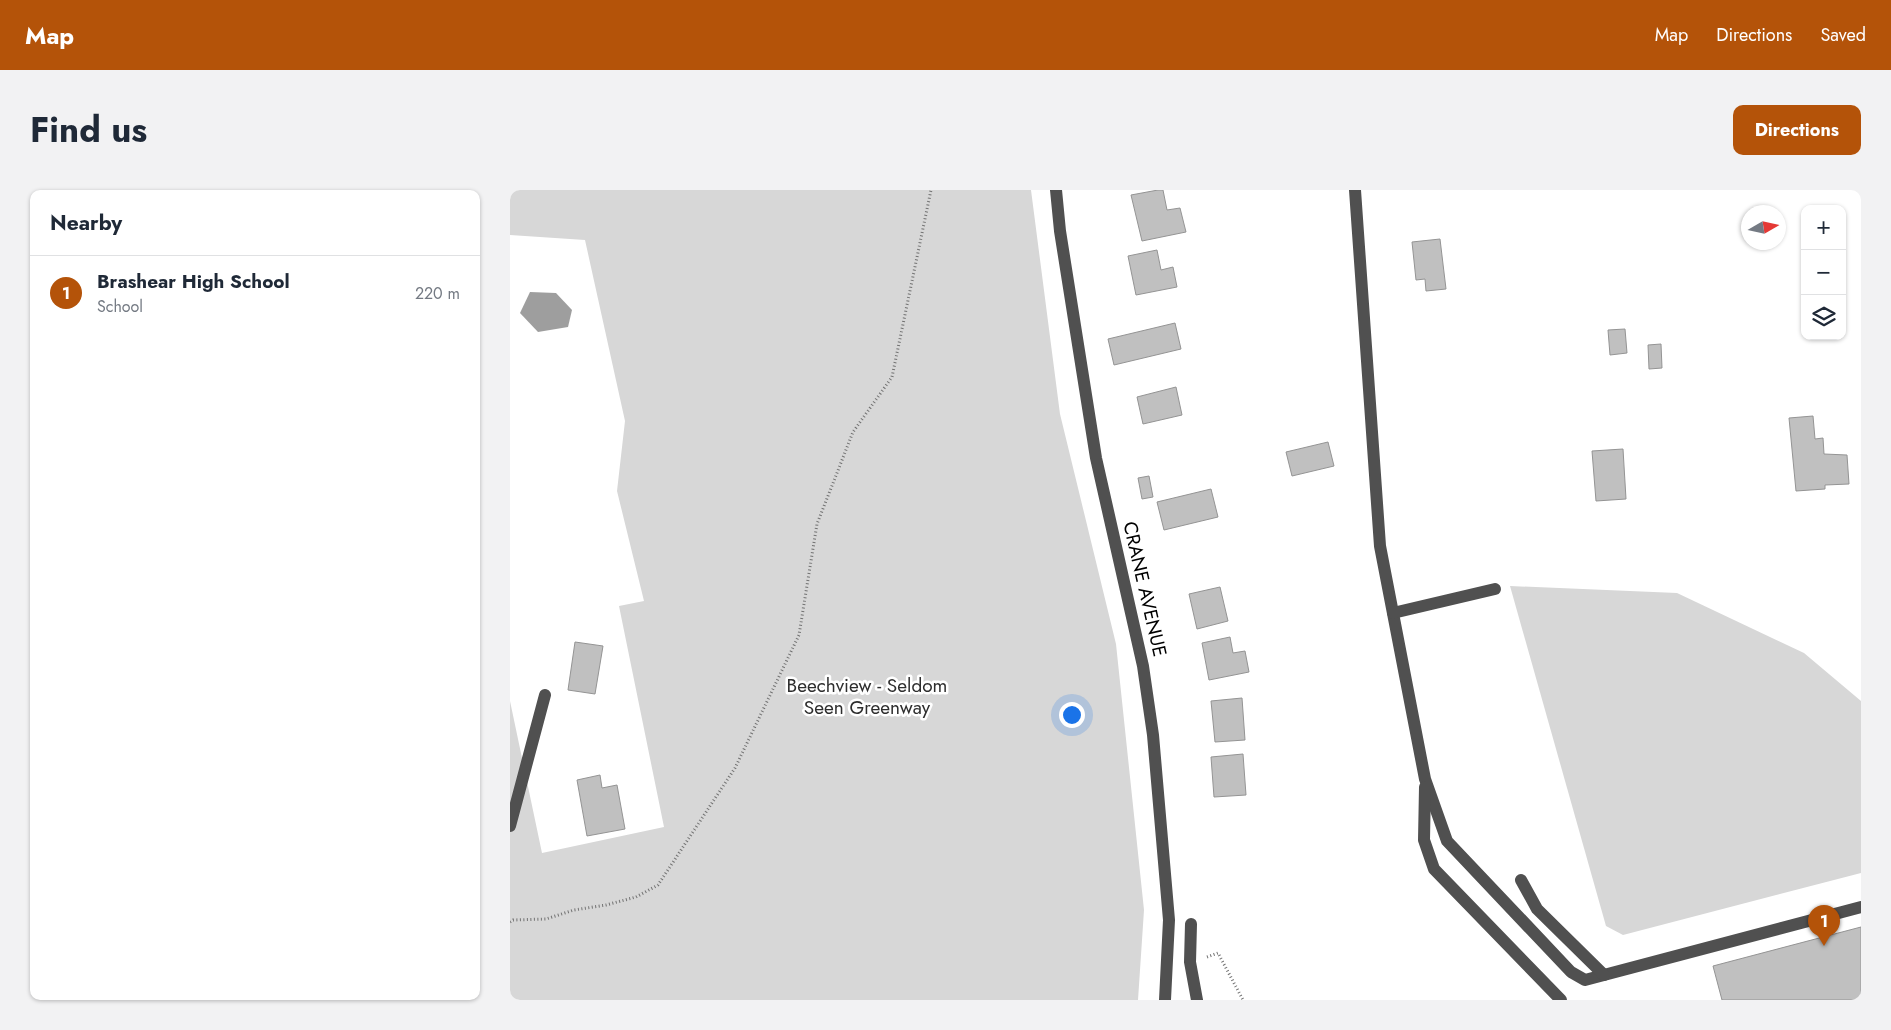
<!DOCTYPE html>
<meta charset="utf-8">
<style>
:root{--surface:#fff;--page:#f2f2f3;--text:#1f2937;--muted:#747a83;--line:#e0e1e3;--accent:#b45309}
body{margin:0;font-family:Jost,sans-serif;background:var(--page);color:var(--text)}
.controls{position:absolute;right:15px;top:15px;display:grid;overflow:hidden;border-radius:10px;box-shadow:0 1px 4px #0004}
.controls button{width:45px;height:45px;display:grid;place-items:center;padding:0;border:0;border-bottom:1px solid var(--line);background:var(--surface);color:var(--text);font:25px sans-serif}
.compass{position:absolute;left:1231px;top:15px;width:45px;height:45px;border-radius:50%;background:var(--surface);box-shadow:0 1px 4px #0004;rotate:81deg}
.you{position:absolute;left:561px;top:524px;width:18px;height:18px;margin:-12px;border:4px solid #fff;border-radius:50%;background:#1a73e8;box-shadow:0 0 0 8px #1a73e833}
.badge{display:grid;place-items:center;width:32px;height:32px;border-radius:50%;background:var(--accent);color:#fff;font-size:16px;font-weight:700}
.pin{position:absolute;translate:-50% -41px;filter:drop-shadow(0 1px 2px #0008)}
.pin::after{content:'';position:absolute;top:26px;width:18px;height:15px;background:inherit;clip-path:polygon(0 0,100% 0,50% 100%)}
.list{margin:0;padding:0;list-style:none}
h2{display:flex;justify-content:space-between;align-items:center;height:65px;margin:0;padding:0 20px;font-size:21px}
h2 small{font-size:16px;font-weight:400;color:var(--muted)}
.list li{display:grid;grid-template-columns:32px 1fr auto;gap:15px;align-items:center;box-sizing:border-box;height:75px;padding:0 20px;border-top:1px solid var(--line)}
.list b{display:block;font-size:19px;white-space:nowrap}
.list p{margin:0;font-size:16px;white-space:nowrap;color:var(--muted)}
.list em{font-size:16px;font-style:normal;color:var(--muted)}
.icon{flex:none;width:28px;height:28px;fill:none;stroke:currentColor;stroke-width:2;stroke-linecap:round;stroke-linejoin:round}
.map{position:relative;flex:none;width:1351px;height:810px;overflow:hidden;border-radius:10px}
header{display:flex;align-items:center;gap:30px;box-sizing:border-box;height:70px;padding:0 25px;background:var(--accent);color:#fff}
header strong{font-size:24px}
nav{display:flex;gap:28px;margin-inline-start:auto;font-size:18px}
.intro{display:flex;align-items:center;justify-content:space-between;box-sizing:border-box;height:120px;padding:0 30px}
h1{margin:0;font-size:35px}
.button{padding:12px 22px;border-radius:10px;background:var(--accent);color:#fff;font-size:18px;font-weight:700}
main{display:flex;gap:30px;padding:0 30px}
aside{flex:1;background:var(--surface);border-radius:10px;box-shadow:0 1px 4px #0004}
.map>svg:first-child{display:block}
.green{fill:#d7d7d7}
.water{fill:#9e9e9e}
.building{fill:#c0c0c0;stroke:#949494}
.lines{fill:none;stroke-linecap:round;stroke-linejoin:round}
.path{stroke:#727272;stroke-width:3;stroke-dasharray:1 2.5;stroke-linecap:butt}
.minor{stroke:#505050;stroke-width:12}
.labels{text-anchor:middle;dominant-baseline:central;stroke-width:5;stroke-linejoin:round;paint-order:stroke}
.street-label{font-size:19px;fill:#000;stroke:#fff}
.park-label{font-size:19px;fill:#2e2e2e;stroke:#fff}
</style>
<header>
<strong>Map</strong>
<nav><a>Map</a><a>Directions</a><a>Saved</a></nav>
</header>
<div class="intro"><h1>Find us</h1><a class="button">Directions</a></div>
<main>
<aside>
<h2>Nearby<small></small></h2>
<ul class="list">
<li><span class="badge">1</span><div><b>Brashear High School</b><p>School</p></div><em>220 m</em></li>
</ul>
</aside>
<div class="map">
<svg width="1351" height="810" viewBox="0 0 1351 810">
<rect width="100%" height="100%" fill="#fff"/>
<g class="green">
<path d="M0 0H521L550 224 606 454 634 720 628 810H0V511L32 663 154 637 109 416 134 411 107 301 115 231 75 50 0 45Z"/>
<path d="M1000 396 1167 403 1294 463 1351 511V683L1113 745 1096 736Z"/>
</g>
<path class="water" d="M20 102 46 103 62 120 58 137 28 142 10 123Z"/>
<g class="building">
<path d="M648 0H653L657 20 670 18 676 42 632 51 621 5Z"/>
<path d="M930 49 936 99 916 101 915 89 906 90 902 52Z"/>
<path d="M647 60 651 80 663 77 667 97 626 105 618 66Z"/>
<path d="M665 133 671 159 604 175 598 149Z"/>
<path d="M1115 139 1117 163 1100 165 1098 140Z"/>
<path d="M1151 154 1152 178 1139 179 1138 155Z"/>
<path d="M666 197 672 225 633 234 627 207Z"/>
<path d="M1303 226 1305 249 1313 248 1314 264 1337 265 1339 294 1315 295V299L1286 301 1279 228Z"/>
<path d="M818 252 824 276 782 286 776 262Z"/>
<path d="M1113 259 1116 309 1086 311 1082 261Z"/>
<path d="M639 286 643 307 632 309 628 288Z"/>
<path d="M701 299 708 327 654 340 647 312Z"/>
<path d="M710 397 718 431 687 439 679 404Z"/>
<path d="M720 447 723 463 735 461 739 482 699 490 692 453Z"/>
<path d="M65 452 93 456 85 504 58 500Z"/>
<path d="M732 508 735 550 705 552 701 511Z"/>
<path d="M733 564 736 605 704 607 701 567Z"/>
<path d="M90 585 92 598 107 595 115 639 77 646 67 590Z"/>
<path d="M1351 737V810H1212L1203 776Z"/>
</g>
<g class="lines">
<g class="path">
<path d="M0 732 3 730 36 729 64 720 96 715 126 707 148 695 225 578 289 445 307 334 343 242 382 187 421 0"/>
<path d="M697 767 708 763 733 810"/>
</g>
<g class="minor">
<path d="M546 0 550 41 586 268 633 476 643 545 659 730 655 810"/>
<path d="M845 0 870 356 915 589 937 651 1061 782 1075 790 1351 717"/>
<path d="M883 423 985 399"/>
<path d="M915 597 914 650 924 679 1051 810"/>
<path d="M0 636 35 505"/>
<path d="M1011 690 1027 719 1094 785"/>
<path d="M681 734 680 772 687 810"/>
</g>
</g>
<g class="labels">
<g class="street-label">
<text transform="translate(635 399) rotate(77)">CRANE AVENUE</text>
</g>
<g class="park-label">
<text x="357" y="495">Beechview - Seldom<tspan x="357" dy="22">Seen Greenway</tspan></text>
</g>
</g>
</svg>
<div class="controls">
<button>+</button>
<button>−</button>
<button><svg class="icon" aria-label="layers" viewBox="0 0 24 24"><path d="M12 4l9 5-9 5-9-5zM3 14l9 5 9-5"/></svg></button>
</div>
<svg class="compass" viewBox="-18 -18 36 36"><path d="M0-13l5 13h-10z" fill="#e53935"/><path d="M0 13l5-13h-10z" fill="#747a83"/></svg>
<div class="you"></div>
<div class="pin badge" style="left:1314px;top:756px">1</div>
</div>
</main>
